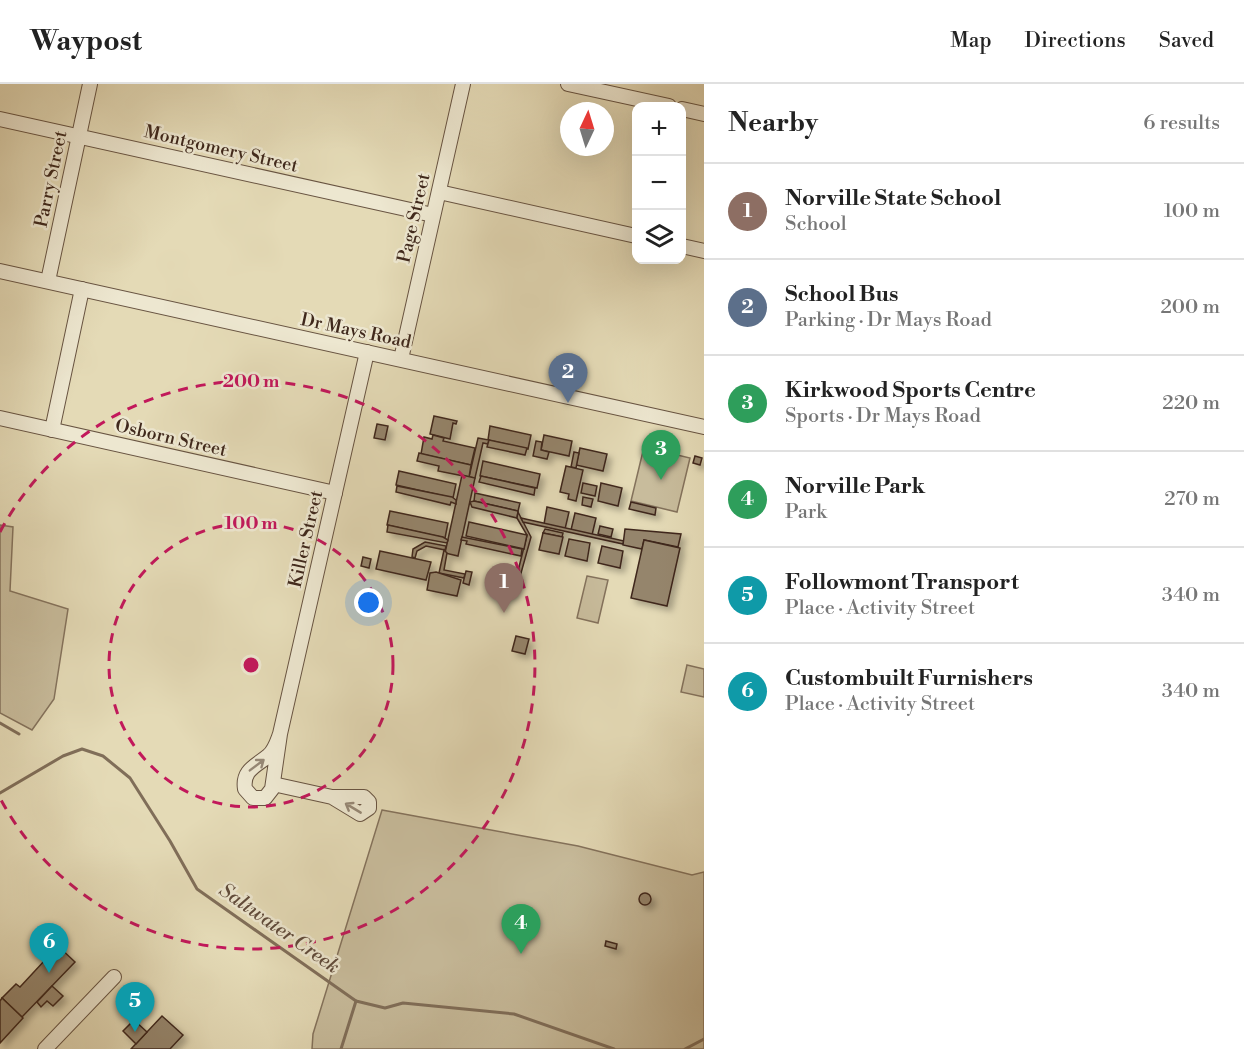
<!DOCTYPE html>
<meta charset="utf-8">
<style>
:root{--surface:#fff;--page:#f2f2f2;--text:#222;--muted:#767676;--line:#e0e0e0;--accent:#8f2418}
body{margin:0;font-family:"Libre Bodoni",serif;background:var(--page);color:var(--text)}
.controls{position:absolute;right:18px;top:18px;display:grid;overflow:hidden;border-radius:12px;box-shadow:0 6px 24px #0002}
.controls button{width:54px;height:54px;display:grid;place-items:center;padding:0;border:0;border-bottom:2px solid var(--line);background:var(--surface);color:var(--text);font:30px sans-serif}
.compass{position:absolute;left:560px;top:18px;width:54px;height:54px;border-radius:50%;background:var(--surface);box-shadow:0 6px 24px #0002;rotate:4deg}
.you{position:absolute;left:369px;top:519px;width:21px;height:21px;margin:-15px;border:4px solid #fff;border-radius:50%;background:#1a73e8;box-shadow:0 0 0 9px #1a73e833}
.badge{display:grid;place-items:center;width:39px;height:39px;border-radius:50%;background:var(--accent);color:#fff;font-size:20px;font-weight:700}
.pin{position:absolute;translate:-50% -50px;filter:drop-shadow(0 2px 3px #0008)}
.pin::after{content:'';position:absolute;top:32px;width:21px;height:18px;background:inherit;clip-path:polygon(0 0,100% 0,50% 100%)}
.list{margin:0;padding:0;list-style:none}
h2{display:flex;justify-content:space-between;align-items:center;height:78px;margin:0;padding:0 24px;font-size:26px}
h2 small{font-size:20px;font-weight:400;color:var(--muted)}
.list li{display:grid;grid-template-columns:39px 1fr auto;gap:18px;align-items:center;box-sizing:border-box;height:96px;padding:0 24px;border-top:2px solid var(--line)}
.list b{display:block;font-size:22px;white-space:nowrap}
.list p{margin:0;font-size:20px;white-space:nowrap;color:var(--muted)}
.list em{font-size:20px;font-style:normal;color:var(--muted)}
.icon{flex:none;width:33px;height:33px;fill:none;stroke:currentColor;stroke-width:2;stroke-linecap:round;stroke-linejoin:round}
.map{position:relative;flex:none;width:704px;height:965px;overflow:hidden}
header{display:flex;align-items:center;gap:36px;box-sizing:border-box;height:84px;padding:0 30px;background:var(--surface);border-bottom:2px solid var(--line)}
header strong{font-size:28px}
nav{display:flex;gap:33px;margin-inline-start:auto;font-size:21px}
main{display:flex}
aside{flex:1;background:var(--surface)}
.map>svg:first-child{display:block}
.green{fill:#c8bc9c;stroke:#84725c;stroke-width:1.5}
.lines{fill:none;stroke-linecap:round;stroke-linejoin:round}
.stream{stroke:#806e59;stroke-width:3}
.building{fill:#95856c;stroke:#3f281c;stroke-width:1.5;filter:url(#shadow)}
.minor-casing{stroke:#685442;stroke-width:16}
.minor{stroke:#ede7d0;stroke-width:14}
.oneway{stroke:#968876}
.ring{fill:none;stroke:#c2185b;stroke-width:3;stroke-dasharray:10 8}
.labels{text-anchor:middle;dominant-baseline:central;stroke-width:5;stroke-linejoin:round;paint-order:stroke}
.street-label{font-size:18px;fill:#3f281c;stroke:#ede7d0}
.water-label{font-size:20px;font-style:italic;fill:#604b3b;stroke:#ede7d0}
.centre{fill:#c2185b;stroke:#ede7d0;stroke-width:3}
.ring-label{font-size:18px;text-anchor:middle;font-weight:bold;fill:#c2185b;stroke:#ede7d0;stroke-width:5;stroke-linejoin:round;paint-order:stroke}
</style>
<header>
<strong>Waypost</strong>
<nav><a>Map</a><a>Directions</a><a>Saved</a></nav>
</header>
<main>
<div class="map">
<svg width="704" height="965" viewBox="0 0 704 965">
<defs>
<filter id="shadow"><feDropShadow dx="4.5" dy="4.5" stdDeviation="3" flood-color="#0004"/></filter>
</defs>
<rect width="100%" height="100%" fill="#e4dab6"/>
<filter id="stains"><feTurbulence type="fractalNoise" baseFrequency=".00333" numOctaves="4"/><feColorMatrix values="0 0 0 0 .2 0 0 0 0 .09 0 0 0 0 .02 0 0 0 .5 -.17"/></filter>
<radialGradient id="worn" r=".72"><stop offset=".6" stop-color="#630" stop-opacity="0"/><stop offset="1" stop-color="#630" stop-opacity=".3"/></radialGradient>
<g class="green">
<path d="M644 363 690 374 677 428 631 417Z"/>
<path d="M0 441 13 443 10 507 68 525 54 615 32 646 0 629Z"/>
<path d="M587 492 608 496 598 539 577 534Z"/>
<path d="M687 581 704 585V613L681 608Z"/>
<path d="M382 726 578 762 692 791 704 788V965H312L313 950Z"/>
</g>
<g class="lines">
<g class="stream">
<path d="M0 639 19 650"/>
<path d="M0 709 63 672 82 665 103 672 130 694 170 757 197 805 356 917 385 924 403 919 514 930 614 965"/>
<path d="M341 965 356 917"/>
<path d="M685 965 704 955"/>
</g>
</g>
<g class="building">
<path d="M434 332 457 337 456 340 453 339 450 355 430 350Z"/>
<path d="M377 340 388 342 385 356 374 354Z"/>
<path d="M490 342 531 351 528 365 488 356Z"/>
<path d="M433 351 444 354 443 357 475 364 471 381 421 370 424 353 432 355Z"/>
<path d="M544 351 572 357 569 372 541 366Z"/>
<path d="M478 354 489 356 488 360 483 359 475 394 469 393Z"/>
<path d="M489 356 527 364 525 371 487 363Z"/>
<path d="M536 357 542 358 541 366 549 368 547 375 533 372Z"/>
<path d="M580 364 607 370 603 387 576 381Z"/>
<path d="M574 368 579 369 576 384 571 383Z"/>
<path d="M419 369 471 381 469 393 438 387 439 382 417 377Z"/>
<path d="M695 372 702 374 700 381 693 379Z"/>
<path d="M483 377 540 390 537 404 480 392Z"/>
<path d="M566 382 583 386 576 417 568 415 569 410 560 408Z"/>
<path d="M399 387 456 400 453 414 396 401Z"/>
<path d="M462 391 475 394 458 472 445 469Z"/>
<path d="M481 392 535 404 534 411 479 398Z"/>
<path d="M583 399 597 402 595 412 581 409Z"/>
<path d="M601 399 622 404 618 422 598 417Z"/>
<path d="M397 402 452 413 456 416V420L451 418 450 421 396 408Z"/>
<path d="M475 409 520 419 518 427 474 417Z"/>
<path d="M583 413 593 415 591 423 582 421Z"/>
<path d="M474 417 518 427 517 434 472 423 470 418Z"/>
<path d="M631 418 656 424 655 431 629 425Z"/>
<path d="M547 423 569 428 565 445 544 440Z"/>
<path d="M390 427 448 439 445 454 387 441Z"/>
<path d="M518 428 531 453 518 500 515 499 527 451 517 434Z"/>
<path d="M575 429 596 434 592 451 571 446Z"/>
<path d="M521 434 624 457 623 460 523 438Z"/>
<path d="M469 438 527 451 524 465 466 452Z"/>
<path d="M388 441 443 453 448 456 447 459 387 448Z"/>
<path d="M600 442 613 445 611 453 598 450Z"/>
<path d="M545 445 563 449 562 453 543 449Z"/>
<path d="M625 445 681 450 678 463 644 456 642 465 623 461Z"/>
<path d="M543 449 563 453 559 470 539 466Z"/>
<path d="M462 453 522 465 521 472 466 460 467 457 461 456Z"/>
<path d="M569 455 590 459 587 477 565 472Z"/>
<path d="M644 456 680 464 667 522 631 514Z"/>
<path d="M425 458 446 462 445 466 426 462 417 467 415 474 412 473 413 465Z"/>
<path d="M602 462 623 467 620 484 598 479Z"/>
<path d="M444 466 447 469 444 486 465 490 464 494 439 489Z"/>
<path d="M380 467 431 478 426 496 376 485Z"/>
<path d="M363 473 371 475 369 484 361 482Z"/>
<path d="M466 487 472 488 469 501 463 499Z"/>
<path d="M436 488 461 496 457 512 427 506 430 489Z"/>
<path d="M494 491 515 496 512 510 491 506Z"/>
<path d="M516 552 529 555 525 570 512 567Z"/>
<circle cx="645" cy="815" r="6"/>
<path d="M606 857 617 860 616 865 605 862Z"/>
<path d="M58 862 75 878 22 933 2 914 16 900 20 903Z"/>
<path d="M52 902 63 912 53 922 47 917 41 923 37 918Z"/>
<path d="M2 914 23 934 0 959V917Z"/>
<path d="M162 932 183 951 170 965H131Z"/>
<path d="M134 936 147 948 136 960 123 947Z"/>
</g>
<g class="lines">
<defs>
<g id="minor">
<path d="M568 0 669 22"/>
<path d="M682 25 704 30"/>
<path d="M0 35 433 131"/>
<path d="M439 108 636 152"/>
<path d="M682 162 704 167"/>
<path d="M0 187 704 343"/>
<path d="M48 197 90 0"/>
<path d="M401 275 463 0"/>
<path d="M0 334 335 409"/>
<path d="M52 346 82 205"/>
<path d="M280 650 272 705 265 714H253L245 705C242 686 256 682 268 672 275 666 277 658 280 650L367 268"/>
<path d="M273 700 332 713H364L369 718V724L360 730 332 713"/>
<path d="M45 965 114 893"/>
</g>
</defs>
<use href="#minor" class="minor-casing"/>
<use href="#minor" class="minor"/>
</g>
<defs><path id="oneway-shaft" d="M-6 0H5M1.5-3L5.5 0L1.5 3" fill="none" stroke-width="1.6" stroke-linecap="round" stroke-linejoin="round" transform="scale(1.5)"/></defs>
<g class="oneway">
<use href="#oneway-shaft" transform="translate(257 681) rotate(-37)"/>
<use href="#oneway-shaft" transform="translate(353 724) rotate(-149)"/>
</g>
<g class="ring">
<circle cx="251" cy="581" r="142"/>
<path d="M0 448A284 284 0 1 1 0 714"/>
</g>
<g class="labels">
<g class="street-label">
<text transform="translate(221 65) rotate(13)">Montgomery Street</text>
<text transform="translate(51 95) rotate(-78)">Parry Street</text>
<text transform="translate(414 134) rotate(-77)">Page Street</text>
<text transform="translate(356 247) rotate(12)">Dr Mays Road</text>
<text transform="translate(171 354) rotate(13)">Osborn Street</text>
<text transform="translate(306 455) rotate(-77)">Killer Street</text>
</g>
<g class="water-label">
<text transform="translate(279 845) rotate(35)">Saltwater Creek</text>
</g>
</g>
<circle cx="251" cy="581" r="9" class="centre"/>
<g class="ring-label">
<text x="251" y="303">200 m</text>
<text x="251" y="445">100 m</text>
</g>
<rect width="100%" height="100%" filter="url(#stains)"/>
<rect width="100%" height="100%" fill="url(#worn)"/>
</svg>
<div class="controls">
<button>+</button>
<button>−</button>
<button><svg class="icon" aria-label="layers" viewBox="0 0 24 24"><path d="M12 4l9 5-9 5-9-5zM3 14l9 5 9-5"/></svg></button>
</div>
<svg class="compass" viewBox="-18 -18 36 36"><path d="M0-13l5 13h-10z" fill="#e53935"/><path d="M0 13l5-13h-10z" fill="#767676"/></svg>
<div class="you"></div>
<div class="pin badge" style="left:504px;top:529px;background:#8d6e63">1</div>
<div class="pin badge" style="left:568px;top:319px;background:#5c6f8a">2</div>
<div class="pin badge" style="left:661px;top:396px;background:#2e9e5b">3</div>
<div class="pin badge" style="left:521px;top:870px;background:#2e9e5b">4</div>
<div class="pin badge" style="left:135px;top:948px;background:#0f9aa8">5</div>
<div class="pin badge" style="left:49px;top:889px;background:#0f9aa8">6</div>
</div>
<aside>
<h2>Nearby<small>6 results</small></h2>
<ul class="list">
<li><span class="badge" style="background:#8d6e63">1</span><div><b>Norville State School</b><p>School</p></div><em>100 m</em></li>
<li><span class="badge" style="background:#5c6f8a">2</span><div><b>School Bus</b><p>Parking · Dr Mays Road</p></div><em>200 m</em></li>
<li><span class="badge" style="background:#2e9e5b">3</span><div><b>Kirkwood Sports Centre</b><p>Sports · Dr Mays Road</p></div><em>220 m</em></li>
<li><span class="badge" style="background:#2e9e5b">4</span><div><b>Norville Park</b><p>Park</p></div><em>270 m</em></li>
<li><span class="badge" style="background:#0f9aa8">5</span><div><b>Followmont Transport</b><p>Place · Activity Street</p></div><em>340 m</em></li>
<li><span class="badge" style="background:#0f9aa8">6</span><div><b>Custombuilt Furnishers</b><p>Place · Activity Street</p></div><em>340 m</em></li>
</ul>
</aside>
</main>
